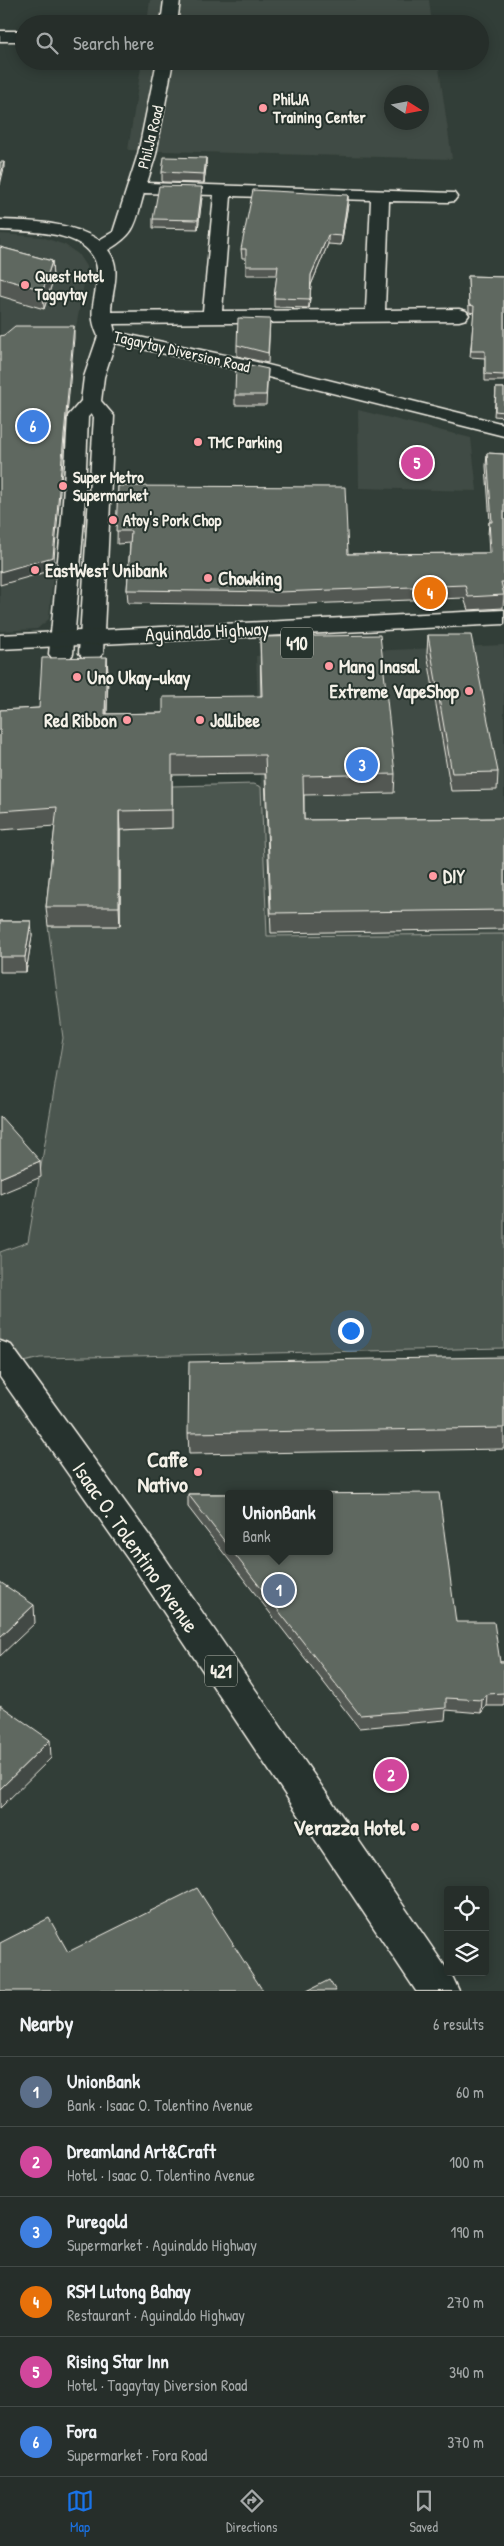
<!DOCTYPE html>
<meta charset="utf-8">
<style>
:root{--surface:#262e2a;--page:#323a36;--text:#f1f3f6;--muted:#a4a8a8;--line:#424a47;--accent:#1a73e8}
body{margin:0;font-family:"Patrick Hand",sans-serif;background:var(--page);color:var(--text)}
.controls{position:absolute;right:15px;bottom:15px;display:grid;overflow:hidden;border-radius:5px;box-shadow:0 2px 12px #0003}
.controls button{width:45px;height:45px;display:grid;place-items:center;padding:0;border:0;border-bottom:1px solid var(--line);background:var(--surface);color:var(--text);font:25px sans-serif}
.compass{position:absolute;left:384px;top:85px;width:45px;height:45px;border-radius:50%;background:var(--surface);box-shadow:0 2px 12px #0003;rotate:101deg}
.you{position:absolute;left:350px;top:1330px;width:18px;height:18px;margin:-12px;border:4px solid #fff;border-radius:50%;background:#1a73e8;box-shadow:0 0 0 8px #1a73e833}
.badge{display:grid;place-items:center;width:32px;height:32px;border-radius:50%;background:var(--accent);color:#fff;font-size:16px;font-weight:700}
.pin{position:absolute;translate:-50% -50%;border:2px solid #fff;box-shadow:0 1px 5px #0006}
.popup{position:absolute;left:225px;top:1490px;width:108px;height:65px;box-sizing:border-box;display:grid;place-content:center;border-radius:5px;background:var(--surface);filter:drop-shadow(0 1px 4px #0005);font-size:16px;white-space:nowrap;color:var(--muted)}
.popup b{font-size:19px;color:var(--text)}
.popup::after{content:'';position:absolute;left:50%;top:100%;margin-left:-10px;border:10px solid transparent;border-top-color:var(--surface)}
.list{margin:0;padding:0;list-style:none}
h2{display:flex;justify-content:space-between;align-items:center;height:65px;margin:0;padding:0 20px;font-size:21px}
h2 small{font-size:16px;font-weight:400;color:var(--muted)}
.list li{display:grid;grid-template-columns:32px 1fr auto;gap:15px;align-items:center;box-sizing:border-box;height:70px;padding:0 20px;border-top:1px solid var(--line)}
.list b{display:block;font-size:19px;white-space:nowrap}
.list p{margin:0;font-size:16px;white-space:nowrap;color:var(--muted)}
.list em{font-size:16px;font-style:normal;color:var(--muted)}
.icon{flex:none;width:28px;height:28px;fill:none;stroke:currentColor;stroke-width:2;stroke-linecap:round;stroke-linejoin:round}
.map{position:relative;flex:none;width:504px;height:1991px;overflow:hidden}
.search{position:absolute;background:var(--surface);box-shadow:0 2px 12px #0003;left:15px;right:15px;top:15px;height:55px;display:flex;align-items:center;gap:12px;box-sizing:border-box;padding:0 18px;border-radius:28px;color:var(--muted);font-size:19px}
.sheet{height:485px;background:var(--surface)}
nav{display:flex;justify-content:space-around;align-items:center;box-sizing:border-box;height:70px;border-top:1px solid var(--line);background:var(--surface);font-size:14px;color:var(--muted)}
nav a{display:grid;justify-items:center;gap:2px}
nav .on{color:var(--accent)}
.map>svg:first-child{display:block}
.built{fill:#404b44;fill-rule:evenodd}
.green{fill:#4c564f;stroke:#a0a49c}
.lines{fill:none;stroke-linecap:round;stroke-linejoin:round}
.minor-casing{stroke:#f4f1e8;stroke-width:3}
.major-casing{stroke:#f4f1e8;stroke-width:3}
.minor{fill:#26332d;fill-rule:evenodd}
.major{fill:#26332d;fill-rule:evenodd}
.wall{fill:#525953;stroke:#f4f1e8}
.shaded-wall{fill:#424944;stroke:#f4f1e8}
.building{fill:#5f6861;stroke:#f4f1e8}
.poi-dot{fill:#ff9aa2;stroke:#26332d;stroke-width:2}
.labels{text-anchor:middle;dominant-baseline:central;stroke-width:4;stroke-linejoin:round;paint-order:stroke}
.far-poi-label{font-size:16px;font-weight:bold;fill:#f4f1e8;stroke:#26332d;text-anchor:start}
.far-street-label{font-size:16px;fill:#f4f1e8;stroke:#26332d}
.shield{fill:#26332d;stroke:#b6b8b0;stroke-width:1}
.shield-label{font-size:18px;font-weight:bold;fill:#f4f1e8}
.poi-label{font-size:19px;font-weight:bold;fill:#f4f1e8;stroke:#26332d;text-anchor:start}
.street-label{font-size:19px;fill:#f4f1e8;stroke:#26332d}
.near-poi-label{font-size:22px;font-weight:bold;fill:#f4f1e8;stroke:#26332d;text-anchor:end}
.near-street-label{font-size:22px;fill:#f4f1e8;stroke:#26332d}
</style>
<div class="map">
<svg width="504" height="1991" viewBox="0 0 504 1991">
<rect width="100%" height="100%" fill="#323e38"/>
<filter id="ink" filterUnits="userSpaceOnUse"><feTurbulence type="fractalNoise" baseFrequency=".02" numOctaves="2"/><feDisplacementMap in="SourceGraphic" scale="10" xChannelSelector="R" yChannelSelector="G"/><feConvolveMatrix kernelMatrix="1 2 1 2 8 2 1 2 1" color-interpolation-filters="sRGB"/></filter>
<g filter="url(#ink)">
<g class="built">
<path d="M150 0H429L432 24H147Z"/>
<path d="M142 61H438L452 159 128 150ZM392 92H422V122H392Z"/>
<path d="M0 234 42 237 65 245 78 254 87 268 74 338 49 619 37 629 0 631Z"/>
<path d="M358 410 471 438 477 491 359 488Z"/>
<path d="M504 645V934L267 936 256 656Z"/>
</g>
<path class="green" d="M254 784 261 787 267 936 504 934V1348L40 1358 0 1368V1252L28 1242 63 1038 48 926H120V830L172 828V786Z"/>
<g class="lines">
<defs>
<g id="minor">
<path d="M164 0H180L177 24H161Z"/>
<rect x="0" y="31" width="24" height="10"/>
<path d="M157 61H173L156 154 147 183 454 193 457 197 454 201 448 202 389 201 385 310 459 309 466 311 469 315 466 319 459 321 113 324 115 332 244 359 504 424V436L244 371 115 343 104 377 101 401 114 416 103 653 99 658 91 660 83 658 79 653 94 417 91 414 88 417 84 518 73 654 69 659 61 661 53 659 49 654 62 518 68 416 81 401 84 377 98 336C88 314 94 305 97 281 104 230 35 232 0 230V220C33 221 70 222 99 240L113 232 138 154ZM144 193 214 195 203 311 111 312C111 291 123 269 108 250 137 233 135 224 144 193ZM231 196 371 200 366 310 222 311Z"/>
</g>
<g id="major">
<path d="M504 610V624L0 649V635Z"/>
<path d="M0 1341 11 1345 159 1549 453 1978 459 1991H416L135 1569 0 1377Z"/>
</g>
</defs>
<use href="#minor" class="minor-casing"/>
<use href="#major" class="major-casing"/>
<use href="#minor" class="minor"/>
<use href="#major" class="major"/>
</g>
<g class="wall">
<path d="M206 158V167L204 183 162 182V172Z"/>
<path d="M348 195V204L341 245 328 244 311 285 309 308 274 307V298L277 275H246V258H242L241 249Z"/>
<path d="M202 197 198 229 153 228V219Z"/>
<path d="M0 247 52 261 53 280 44 309 0 296Z"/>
<path d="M468 276 504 277V381H485V358L470 357 474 313 469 312Z"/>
<path d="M270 319 268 363 237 356V345Z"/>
<path d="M268 369 266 405H235V395Z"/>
<path d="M496 388H504V417L494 416Z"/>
<path d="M487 453 504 454V595L503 608 468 610 464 598 279 605 128 603 127 590 130 543 117 544 118 486 348 554 489 553 488 535 489 522H490L486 466Z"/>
<path d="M428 635 498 772 497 790 451 791 427 653Z"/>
<path d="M260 637 395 774 394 793 304 795V820L504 818V929L271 933 265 774 172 775V828L120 830V926H48L46 907 55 826 0 830V710L39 708 107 657 108 675 107 714 163 713 261 696Z"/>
<path d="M0 921H31L32 936 26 972H0Z"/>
<path d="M504 1357V1449L189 1454 188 1433Z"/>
<path d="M188 1494H229V1551H329L456 1622 500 1662H504V1706H486L481 1713 446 1710 445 1720 359 1728 188 1507Z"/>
</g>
<g class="shaded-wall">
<path d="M206 158V167L204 183V174Z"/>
<path d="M4 162V168L0 185V179Z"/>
<path d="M202 187V197L198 229V220Z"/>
<path d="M348 195V204L341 245 342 236Z"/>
<path d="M328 235V244L311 285 309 308 311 275Z"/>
<path d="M52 261 53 280 44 309 43 290Z"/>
<path d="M74 326V338L53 570 0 585V572Z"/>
<path d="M107 657 108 675 106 732 105 714Z"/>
<path d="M119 811 120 830V926L119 907Z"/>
<path d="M31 921 32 936 26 972 25 957Z"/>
<path d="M40 1161 41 1177 0 1194V1178Z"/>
<path d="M34 1605 35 1623 0 1656V1637Z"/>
<path d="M487 1694 486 1706 481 1713 482 1700Z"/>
<path d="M50 1740 51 1758 0 1808V1789Z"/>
</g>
<g class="building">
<path d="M164 157 206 158 204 174 162 172Z"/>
<path d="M0 162H4L0 179Z"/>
<path d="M159 186 202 187 198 220 153 219Z"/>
<path d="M253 190 348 195 342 236 328 235 311 275 310 299 274 298 278 266H246V249H241Z"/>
<path d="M0 247 52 261 43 290 0 278Z"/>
<path d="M468 276 504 277V375L485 374V351H471L474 306 469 305Z"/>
<path d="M238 318 270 319 268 353 237 345Z"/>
<path d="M15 326H74L53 557 0 572V336L4 335Z"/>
<path d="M236 362 268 369 266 395H235Z"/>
<path d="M496 388H504V412L495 411Z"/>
<path d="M487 453 504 454V582H501L504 595 468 597 465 585 279 592 127 590 131 531H116L118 486 345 487 348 554 491 553 489 522H492Z"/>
<path d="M380 635 395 774 303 776 304 820 504 818V910L271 913 265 755 172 756V810L119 811V907H46L57 807 0 811V710L39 708 42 658 107 657 105 714 163 713V697L262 696 260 637Z"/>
<path d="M428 635H471L498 772 452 773Z"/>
<path d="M0 921H31L25 957H0Z"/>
<path d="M0 1116 40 1161 0 1178Z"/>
<path d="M504 1357V1428L188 1433 189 1362Z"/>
<path d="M439 1493 456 1622H494L500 1662H504V1693L487 1694 482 1700 446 1698V1708L360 1715 232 1551H329V1494H271Z"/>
<path d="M188 1494H229V1547Z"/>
<path d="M0 1582 34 1605 0 1637Z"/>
<path d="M0 1705 50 1740 0 1789Z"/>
<path d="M197 1888 263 1991H0V1943L49 1918 68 1952Z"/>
<path d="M329 1980 336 1991H307Z"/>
</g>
</g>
<g class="poi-dot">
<circle cx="263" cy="108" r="5"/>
<circle cx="25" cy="285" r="5"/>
<circle cx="198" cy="442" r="5"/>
<circle cx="63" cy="486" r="5"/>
<circle cx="113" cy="520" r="5"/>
<circle cx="35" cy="570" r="5"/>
<circle cx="208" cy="578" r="5"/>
<circle cx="329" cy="666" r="5"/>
<circle cx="77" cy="677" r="5"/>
<circle cx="469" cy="691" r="5"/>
<circle cx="127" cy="720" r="5"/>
<circle cx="200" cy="720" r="5"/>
<circle cx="433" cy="876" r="5"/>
<circle cx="198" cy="1472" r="5"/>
<circle cx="415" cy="1827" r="5"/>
</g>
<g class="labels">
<g class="far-poi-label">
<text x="273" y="99">PhilJA<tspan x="273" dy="18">Training Center</tspan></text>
<text x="35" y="276">Quest Hotel<tspan x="35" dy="18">Tagaytay</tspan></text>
<text x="208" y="442">TMC Parking</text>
<text x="73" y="477">Super Metro<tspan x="73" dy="18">Supermarket</tspan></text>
<text x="123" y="520">Atoy's Pork Chop</text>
</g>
<g class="far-street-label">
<text transform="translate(150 137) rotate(-76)">PhilJa Road</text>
<text transform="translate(182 351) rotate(13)">Tagaytay Diversion Road</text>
</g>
<g class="shield">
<rect x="281" y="627.5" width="32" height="31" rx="4"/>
<rect x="205" y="1655.5" width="32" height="31" rx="4"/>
</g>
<g class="shield-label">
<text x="297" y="643">410</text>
<text x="221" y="1671">421</text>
</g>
<g class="poi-label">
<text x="45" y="570">EastWest Unibank</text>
<text x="218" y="578">Chowking</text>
<text x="339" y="666">Mang Inasal</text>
<text x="87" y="677">Uno Ukay-ukay</text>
<text x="459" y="691" text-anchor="end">Extreme VapeShop</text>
<text x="117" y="720" text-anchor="end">Red Ribbon</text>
<text x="210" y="720">Jollibee</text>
<text x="443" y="876">DIY</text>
</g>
<g class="street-label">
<text transform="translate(207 631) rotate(-3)">Aguinaldo Highway</text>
</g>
<g class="near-poi-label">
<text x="188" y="1459">Caffe<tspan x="188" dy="25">Nativo</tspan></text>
<text x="405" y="1827">Verazza Hotel</text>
</g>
<g class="near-street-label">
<text transform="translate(136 1547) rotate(55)">Isaac O. Tolentino Avenue</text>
</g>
</g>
</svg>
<div class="controls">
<button><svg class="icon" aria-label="locate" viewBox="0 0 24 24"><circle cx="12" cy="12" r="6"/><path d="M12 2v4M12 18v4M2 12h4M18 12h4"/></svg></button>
<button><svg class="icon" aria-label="layers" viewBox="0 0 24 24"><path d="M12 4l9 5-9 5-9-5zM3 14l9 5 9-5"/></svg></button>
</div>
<svg class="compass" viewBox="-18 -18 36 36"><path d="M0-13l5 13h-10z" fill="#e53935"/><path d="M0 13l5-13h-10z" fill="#a4a8a8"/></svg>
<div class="you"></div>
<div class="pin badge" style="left:279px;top:1590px;background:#5c6f8a">1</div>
<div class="popup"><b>UnionBank</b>Bank</div>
<div class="pin badge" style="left:391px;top:1775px;background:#d1479c">2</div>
<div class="pin badge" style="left:362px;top:765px;background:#3f7fe0">3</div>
<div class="pin badge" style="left:430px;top:593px;background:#e8710a">4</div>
<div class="pin badge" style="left:417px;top:463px;background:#d1479c">5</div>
<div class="pin badge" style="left:33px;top:426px;background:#3f7fe0">6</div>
<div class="search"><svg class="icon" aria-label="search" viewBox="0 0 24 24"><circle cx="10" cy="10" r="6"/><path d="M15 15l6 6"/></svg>Search here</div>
</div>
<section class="sheet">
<h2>Nearby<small>6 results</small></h2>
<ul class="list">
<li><span class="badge" style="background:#5c6f8a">1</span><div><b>UnionBank</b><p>Bank · Isaac O. Tolentino Avenue</p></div><em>60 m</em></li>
<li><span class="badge" style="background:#d1479c">2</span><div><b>Dreamland Art&amp;Craft</b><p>Hotel · Isaac O. Tolentino Avenue</p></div><em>100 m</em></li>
<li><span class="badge" style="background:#3f7fe0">3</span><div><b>Puregold</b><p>Supermarket · Aguinaldo Highway</p></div><em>190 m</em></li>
<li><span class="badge" style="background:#e8710a">4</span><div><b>RSM Lutong Bahay</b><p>Restaurant · Aguinaldo Highway</p></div><em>270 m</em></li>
<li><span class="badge" style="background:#d1479c">5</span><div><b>Rising Star Inn</b><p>Hotel · Tagaytay Diversion Road</p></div><em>340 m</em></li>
<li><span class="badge" style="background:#3f7fe0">6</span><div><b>Fora</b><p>Supermarket · Fora Road</p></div><em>370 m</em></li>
</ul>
</section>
<nav>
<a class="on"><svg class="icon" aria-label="map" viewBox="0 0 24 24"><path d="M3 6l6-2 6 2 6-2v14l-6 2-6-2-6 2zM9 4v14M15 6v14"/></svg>Map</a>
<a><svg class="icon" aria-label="directions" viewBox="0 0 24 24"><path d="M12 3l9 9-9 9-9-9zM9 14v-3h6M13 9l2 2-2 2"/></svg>Directions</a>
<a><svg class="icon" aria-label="saved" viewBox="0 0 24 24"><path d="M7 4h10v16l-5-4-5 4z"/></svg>Saved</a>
</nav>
